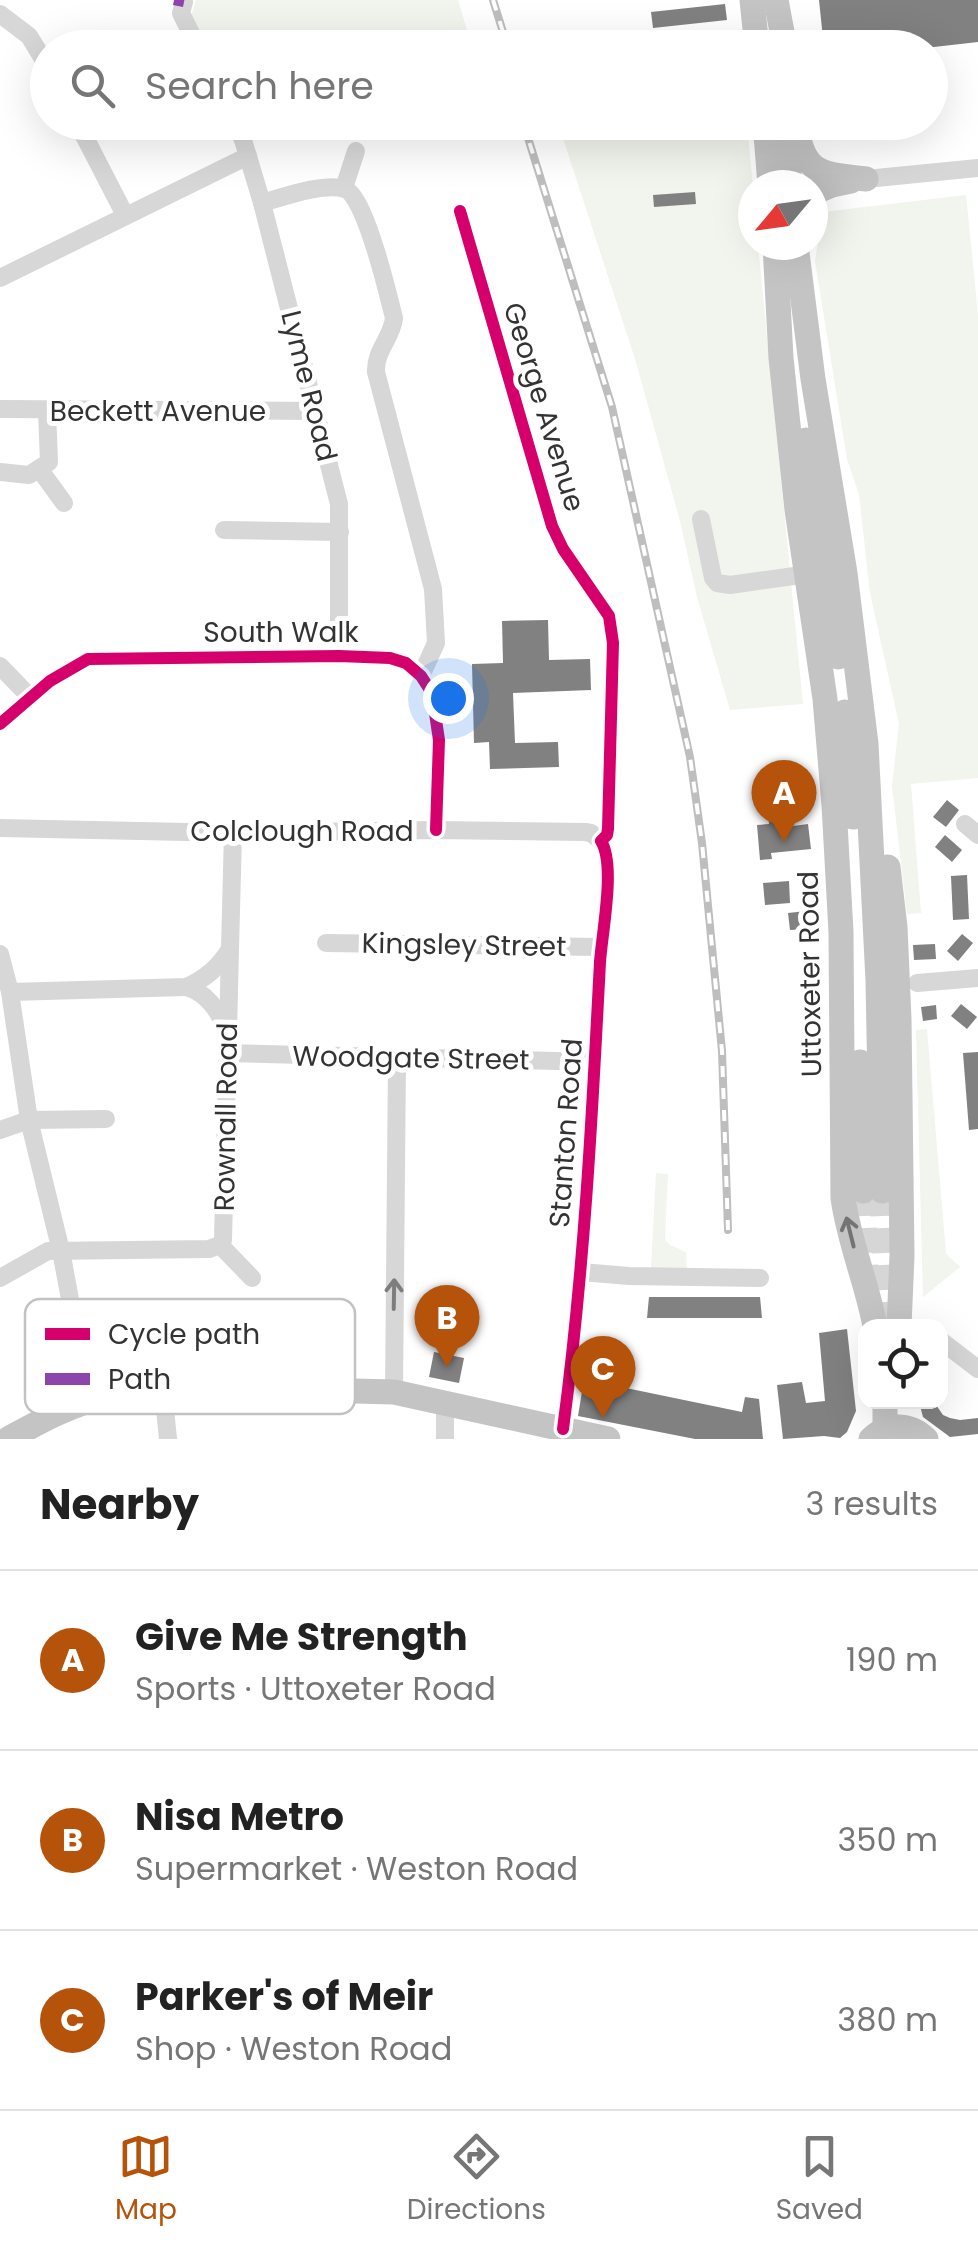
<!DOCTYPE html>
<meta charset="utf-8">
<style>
:root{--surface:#fff;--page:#f2f2f2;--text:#222;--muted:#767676;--line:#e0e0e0;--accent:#b45309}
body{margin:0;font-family:Poppins,sans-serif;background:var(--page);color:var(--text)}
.controls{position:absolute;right:30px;bottom:30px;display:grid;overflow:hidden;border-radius:20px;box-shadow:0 10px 40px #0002}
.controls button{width:90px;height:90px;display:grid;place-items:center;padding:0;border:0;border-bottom:2px solid var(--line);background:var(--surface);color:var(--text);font:50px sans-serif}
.compass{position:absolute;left:738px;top:170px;width:90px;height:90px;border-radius:50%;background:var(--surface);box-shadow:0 10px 40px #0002;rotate:241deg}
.you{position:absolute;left:448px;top:698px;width:35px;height:35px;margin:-25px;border:8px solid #fff;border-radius:50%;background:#1a73e8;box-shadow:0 0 0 15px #1a73e833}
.badge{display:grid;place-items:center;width:65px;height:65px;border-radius:50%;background:var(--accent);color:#fff;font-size:32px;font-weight:700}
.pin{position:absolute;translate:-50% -82px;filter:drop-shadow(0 2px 5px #0008)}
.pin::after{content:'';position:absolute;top:52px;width:35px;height:30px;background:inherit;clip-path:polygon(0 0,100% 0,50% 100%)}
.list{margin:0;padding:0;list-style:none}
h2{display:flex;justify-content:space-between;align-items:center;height:130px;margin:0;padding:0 40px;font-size:42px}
h2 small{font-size:32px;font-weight:400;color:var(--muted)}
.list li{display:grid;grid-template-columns:65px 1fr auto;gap:30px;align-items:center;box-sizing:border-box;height:180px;padding:0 40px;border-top:2px solid var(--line)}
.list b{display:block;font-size:38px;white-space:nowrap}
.list p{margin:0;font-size:32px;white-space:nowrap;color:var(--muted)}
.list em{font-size:32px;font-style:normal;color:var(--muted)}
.icon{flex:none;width:55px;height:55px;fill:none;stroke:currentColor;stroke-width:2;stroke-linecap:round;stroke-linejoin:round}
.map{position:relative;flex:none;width:978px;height:1439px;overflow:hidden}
.search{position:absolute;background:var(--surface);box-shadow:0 10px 40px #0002;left:30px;right:30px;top:30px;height:110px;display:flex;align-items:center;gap:25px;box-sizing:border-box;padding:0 35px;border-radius:55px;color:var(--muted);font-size:38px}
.sheet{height:670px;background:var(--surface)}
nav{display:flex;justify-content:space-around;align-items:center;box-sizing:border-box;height:140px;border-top:2px solid var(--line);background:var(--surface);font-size:28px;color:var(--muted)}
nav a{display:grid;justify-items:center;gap:5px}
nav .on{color:var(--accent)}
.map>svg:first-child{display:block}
.green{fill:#f1f5ed}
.building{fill:#818181}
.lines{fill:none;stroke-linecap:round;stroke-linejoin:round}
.highway-tunnel{stroke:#d6d6d6;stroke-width:25;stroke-dasharray:25 12;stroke-linecap:butt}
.minor{stroke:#d7d7d7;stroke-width:18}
.highway{stroke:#c4c4c4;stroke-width:25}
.rail-casing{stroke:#bebebe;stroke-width:8}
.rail{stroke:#fff;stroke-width:4;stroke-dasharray:11;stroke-linecap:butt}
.quiet{stroke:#8e44ad;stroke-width:10;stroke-dasharray:20 10;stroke-linecap:butt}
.cycleway-casing{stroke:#fff;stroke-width:19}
.cycleway{stroke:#d6006c;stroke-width:12}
.oneway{stroke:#747474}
.oneway2{stroke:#7d7d7d}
.labels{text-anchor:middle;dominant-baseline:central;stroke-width:10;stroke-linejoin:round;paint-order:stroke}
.street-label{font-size:28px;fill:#333;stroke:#fff}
.key{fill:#fff;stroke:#c2c2c2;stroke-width:2.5}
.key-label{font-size:28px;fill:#333}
</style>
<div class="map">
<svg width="978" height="1439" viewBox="0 0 978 1439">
<rect width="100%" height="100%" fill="#fff"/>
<g class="green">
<path d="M196 0H458L472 47H204L190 20Z"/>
<path d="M558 123H747L753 187V245H758L803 704 730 710 697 597 680 521 636 362Z"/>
<path d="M966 195 978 315V778L911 784 921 913 907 914 892 786 899 724 870 593 859 494 847 459 815 261 823 212Z"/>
<path d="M927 1029 946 1254 960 1267 923 1297 916 1030Z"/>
<path d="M656 1173 668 1174 665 1240 670 1245 686 1252 687 1271 651 1268Z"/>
</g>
<g class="building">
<path d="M819 0H978V42L925 48H824Z"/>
<path d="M725 4 727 20 653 28 651 12Z"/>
<path d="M695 192 696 204 654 207 653 195Z"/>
<path d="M548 620 549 660 590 659 591 690 513 693 515 743 558 742 559 767 490 769 489 742 474 743 472 664 503 663 502 621Z"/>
<path d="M780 771 786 827 808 824 811 849 771 853 772 859 760 860 757 825 769 824 764 773Z"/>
<path d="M947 800 959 810 946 827 933 817Z"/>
<path d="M945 835 962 850 952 862 935 847Z"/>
<path d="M967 875 969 919 953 920 951 876Z"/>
<path d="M789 881 790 903 765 905 763 883Z"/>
<path d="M806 911 808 929 790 930 788 913Z"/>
<path d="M962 934 973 943 958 961 947 951Z"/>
<path d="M935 944 936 959 914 960 913 945Z"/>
<path d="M961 1004 977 1017 967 1029 951 1016Z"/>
<path d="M936 1005 937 1019 923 1021 921 1007Z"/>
<path d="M978 1052V1129L969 1130 963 1053Z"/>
<path d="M649 1297H760L762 1318H647Z"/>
<path d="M847 1329 856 1411 847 1432 840 1438 824 1436 783 1439 777 1385 802 1382 806 1403 825 1401 819 1333Z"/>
<path d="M434 1352 464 1358 459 1383 429 1377Z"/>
<path d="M587 1361 599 1363 597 1382 742 1412 745 1397 759 1399 763 1439H695L578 1416Z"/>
<path d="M919 1402H934L943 1415 950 1418 960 1420 978 1418V1434L950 1437 923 1417Z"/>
</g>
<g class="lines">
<g class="highway-tunnel">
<path d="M863 1191 866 1272"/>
<path d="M882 1191 888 1326"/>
</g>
<g class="minor">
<path d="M184 2 181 13 198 48"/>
<path d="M0 14 29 36 48 67"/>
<path d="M77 122 125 215"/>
<path d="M235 122 243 140 262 203 339 504V656"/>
<path d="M866 179 978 168"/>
<path d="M344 188 356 151"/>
<path d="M262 203C283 197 325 182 345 189 365 196 388 294 394 318 392 338 375 350 376 372L433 589 436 643 421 676"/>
<path d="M460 211 552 526 563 549 609 616 613 643 608 829 607 835 601 841"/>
<path d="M0 278 248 156"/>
<path d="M0 409 316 411"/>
<path d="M40 470 64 503"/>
<path d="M0 472 29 475 49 462 47 411"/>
<path d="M701 519 713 578 717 583 730 585 808 574"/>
<path d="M224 530 340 532"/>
<path d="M0 666 30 697"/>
<path d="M0 724 50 681 88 659 339 656 390 658 406 663 421 676 432 693 439 740 436 830"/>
<path d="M965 824 978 835"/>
<path d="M0 828 233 833 436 830 585 832 591 833 601 841"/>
<path d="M326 943 601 947"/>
<path d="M0 954 10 992 29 1120 61 1251 89 1401"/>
<path d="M917 983 978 978"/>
<path d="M186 987C206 992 218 1010 226 1028"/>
<path d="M10 992 186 987C206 979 219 967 230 949L233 833"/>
<path d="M227 1053 595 1062"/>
<path d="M0 1130 29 1120 106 1119"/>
<path d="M220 1245 252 1278"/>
<path d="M581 1272 629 1276 760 1278"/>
<path d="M0 1278 48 1251 209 1249 220 1245 223 1240 230 949"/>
<path d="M940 1340 978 1369"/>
<path d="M163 1389 168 1439"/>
<path d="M394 1392 397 1059"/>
<path d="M445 1404V1439"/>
<path d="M563 1429C584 1272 592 1119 600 962 602 932 616 865 601 841"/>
</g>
<g class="highway">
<path d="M752 0 757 48"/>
<path d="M776 0 785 48"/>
<path d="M765 122 770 185"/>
<path d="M796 122C802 174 820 174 866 179"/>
<path d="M785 132 790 185"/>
<path d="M813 193 832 185 851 181"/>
<path d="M775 245 781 358 797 510 825 699 834 805 841 932 843 1198C849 1242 867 1283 875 1326"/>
<path d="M796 245 813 379 845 573 866 744 878 980 882 1191"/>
<path d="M806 440 838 657"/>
<path d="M845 712 853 817"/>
<path d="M888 867 895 927 899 1019 902 1256 899 1326"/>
<path d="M860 1062 863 1191"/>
<path d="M885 1402V1429"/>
<path d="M8 1439C34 1425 60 1410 89 1401 122 1391 159 1389 193 1387L394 1392 608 1439"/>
<path d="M871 1439C888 1423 909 1423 926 1439"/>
</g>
<defs>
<g id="rail">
<path d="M493 0 508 48"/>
<path d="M523 122 612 407 690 757 702 843 722 1051 728 1230"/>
</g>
</defs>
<use href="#rail" class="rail-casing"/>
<use href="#rail" class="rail"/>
<path class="quiet" d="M174 0 184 2"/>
<defs>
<g id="cycleway">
<path d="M460 211 552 526 563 549 609 616 613 643 608 829 607 835 601 841C616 865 602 932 600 962 592 1119 584 1272 563 1429"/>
<path d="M0 724 50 681 88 659 339 656 390 658 406 663 421 676 432 693 439 740 436 830"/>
</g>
</defs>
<use href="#cycleway" class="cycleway-casing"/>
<use href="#cycleway" class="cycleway"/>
</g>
<defs><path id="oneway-shaft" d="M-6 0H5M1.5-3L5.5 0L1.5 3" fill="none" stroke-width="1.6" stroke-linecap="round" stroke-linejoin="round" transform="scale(2.5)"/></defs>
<use class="oneway" href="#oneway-shaft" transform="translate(850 1232) rotate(-104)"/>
<use class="oneway2" href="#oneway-shaft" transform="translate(394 1294) rotate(-89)"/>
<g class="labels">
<g class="street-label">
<text transform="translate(309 386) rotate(76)">Lyme Road</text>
<text transform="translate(544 407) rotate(73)">George Avenue</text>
<text x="158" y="411">Beckett Avenue</text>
<text x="281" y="632">South Walk</text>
<text x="302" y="831">Colclough Road</text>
<text transform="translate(464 945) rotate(1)">Kingsley Street</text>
<text transform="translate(810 974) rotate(-91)">Uttoxeter Road</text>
<text transform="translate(411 1058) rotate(1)">Woodgate Street</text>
<text transform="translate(226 1117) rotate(-89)">Rownall Road</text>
<text transform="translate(566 1133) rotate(-86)">Stanton Road</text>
</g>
</g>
<rect x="25" y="1299" width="330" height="115" rx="15" class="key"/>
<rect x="45" y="1328" width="45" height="12" fill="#d6006c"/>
<rect x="45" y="1373" width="45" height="12" fill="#8e44ad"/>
<g class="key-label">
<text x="108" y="1344">Cycle path</text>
<text x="108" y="1389">Path</text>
</g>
</svg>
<div class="controls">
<button><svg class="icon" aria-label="locate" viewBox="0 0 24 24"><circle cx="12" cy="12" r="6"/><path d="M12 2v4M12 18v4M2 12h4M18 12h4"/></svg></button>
</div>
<svg class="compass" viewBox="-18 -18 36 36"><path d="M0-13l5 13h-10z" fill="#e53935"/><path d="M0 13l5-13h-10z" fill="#767676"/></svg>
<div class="you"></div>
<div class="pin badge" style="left:784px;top:842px">A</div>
<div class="pin badge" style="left:447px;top:1367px">B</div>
<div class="pin badge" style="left:603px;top:1418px">C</div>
<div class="search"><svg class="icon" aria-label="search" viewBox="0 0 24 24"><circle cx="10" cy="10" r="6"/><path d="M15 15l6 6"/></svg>Search here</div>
</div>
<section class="sheet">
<h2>Nearby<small>3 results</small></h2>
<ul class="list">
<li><span class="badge">A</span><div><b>Give Me Strength</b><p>Sports · Uttoxeter Road</p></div><em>190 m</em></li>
<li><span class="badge">B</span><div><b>Nisa Metro</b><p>Supermarket · Weston Road</p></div><em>350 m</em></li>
<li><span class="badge">C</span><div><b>Parker's of Meir</b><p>Shop · Weston Road</p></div><em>380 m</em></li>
</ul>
</section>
<nav>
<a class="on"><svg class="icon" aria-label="map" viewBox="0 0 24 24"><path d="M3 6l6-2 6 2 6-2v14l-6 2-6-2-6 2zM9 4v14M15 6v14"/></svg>Map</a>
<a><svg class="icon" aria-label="directions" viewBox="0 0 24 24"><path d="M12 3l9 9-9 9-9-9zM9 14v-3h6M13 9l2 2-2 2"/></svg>Directions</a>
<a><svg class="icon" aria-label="saved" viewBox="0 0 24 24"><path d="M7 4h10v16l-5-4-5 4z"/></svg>Saved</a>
</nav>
